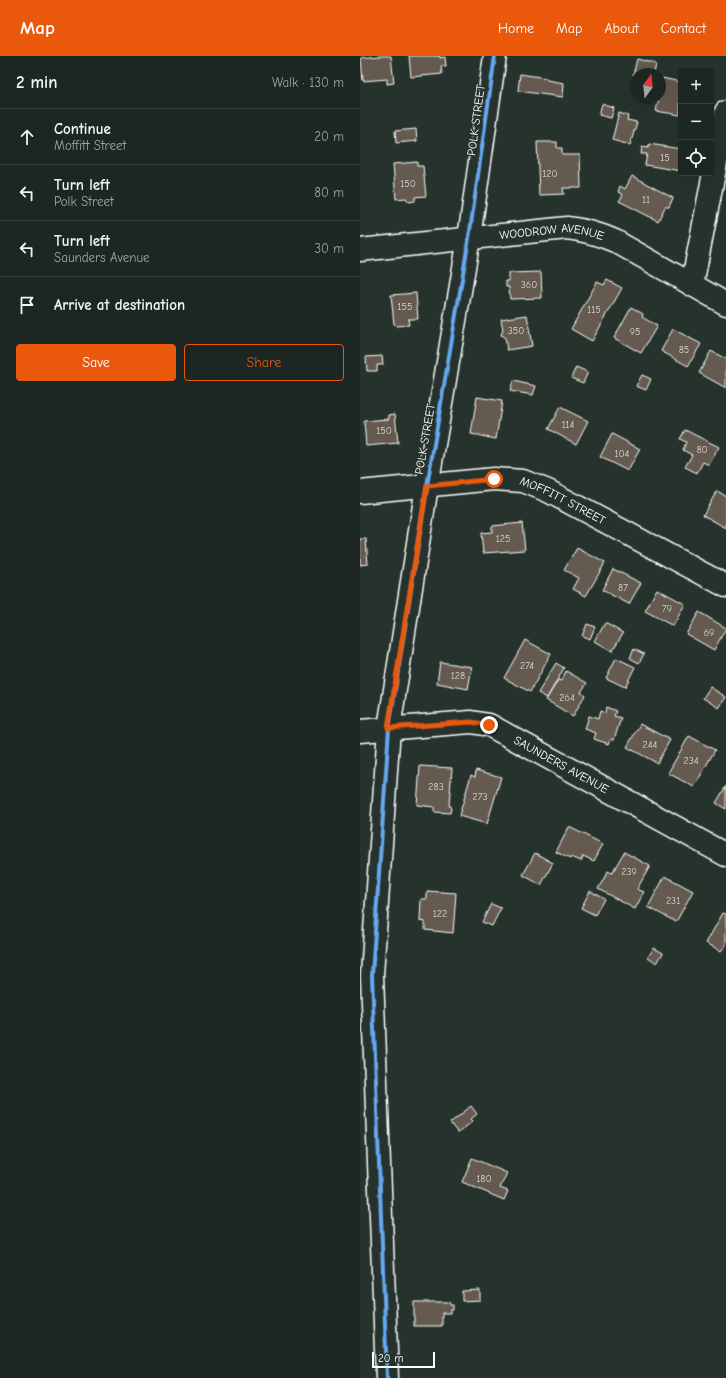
<!DOCTYPE html>
<meta charset="utf-8">
<style>
:root{--surface:#1c2622;--page:#29322f;--text:#f1f3f6;--muted:#a0a5a5;--line:#3a4340;--accent:#ea580c}
body{margin:0;font-family:"Comic Neue",sans-serif;background:var(--page);color:var(--text)}
.controls{position:absolute;right:12px;top:12px;display:grid;overflow:hidden;border-radius:4px;box-shadow:0 4px 16px #0002}
.controls button{width:36px;height:36px;display:grid;place-items:center;padding:0;border:0;border-bottom:1px solid var(--line);background:var(--surface);color:var(--text);font:20px sans-serif}
.compass{position:absolute;left:270px;top:12px;width:36px;height:36px;border-radius:50%;background:var(--surface);box-shadow:0 4px 16px #0002;rotate:15deg}
.scale{position:absolute;left:12px;bottom:10px;width:63px;box-sizing:border-box;padding-left:4px;border:2px solid #fff;border-top:0;font-size:11px;line-height:14px;white-space:nowrap;color:#fff;-webkit-text-stroke:3px #26332d;paint-order:stroke}
.stop{position:absolute;width:12px;height:12px;margin:-9px;border:3px solid #ea580c;border-radius:50%;background:#fff}
.stop.end{background:#ea580c;border-color:#fff;box-shadow:0 1px 4px #0008}
.list{margin:0;padding:0;list-style:none}
h2{display:flex;justify-content:space-between;align-items:center;height:52px;margin:0;padding:0 16px;font-size:17px}
h2 small{font-size:13px;font-weight:400;color:var(--muted)}
.list li{display:grid;grid-template-columns:26px 1fr auto;gap:12px;align-items:center;box-sizing:border-box;height:56px;padding:0 16px;border-top:1px solid var(--line)}
.list b{display:block;font-size:15px;white-space:nowrap}
.list p{margin:0;font-size:13px;white-space:nowrap;color:var(--muted)}
.list em{font-size:13px;font-style:normal;color:var(--muted)}
.actions{display:flex;gap:8px;padding:12px 16px}
.actions a{flex:1;padding:9px 0;border:1px solid var(--accent);border-radius:4px;text-align:center;font-size:14px;color:var(--accent)}
.actions .main{background:var(--accent);color:#fff}
.icon{flex:none;width:22px;height:22px;fill:none;stroke:currentColor;stroke-width:2;stroke-linecap:round;stroke-linejoin:round}
.map{position:relative;flex:none;width:366px;height:1322px;overflow:hidden}
header{display:flex;align-items:center;gap:24px;box-sizing:border-box;height:56px;padding:0 20px;background:var(--accent);color:#fff}
header strong{font-size:19px}
nav{display:flex;gap:22px;margin-inline-start:auto;font-size:14px}
main{display:flex}
aside{flex:1;background:var(--surface)}
.map>svg:first-child{display:block}
.building{fill:#655a4f;stroke:#fff}
.lines{fill:none;stroke-linecap:round;stroke-linejoin:round}
.street-casing{stroke:#fff;stroke-width:25}
.street{stroke:#26332d;stroke-width:22}
.cycleway-casing{stroke:#26332d;stroke-width:6}
.cycleway{stroke:#66a8f1;stroke-width:4}
.route{stroke:#ea580c;stroke-width:5}
.labels{text-anchor:middle;dominant-baseline:central;stroke-width:3;stroke-linejoin:round;paint-order:stroke}
.number-label{font-size:10px;fill:#d8d6d3}
.street-label{font-size:12px;fill:#fff;stroke:#26332d}
</style>
<header>
<strong>Map</strong>
<nav><a>Home</a><a>Map</a><a>About</a><a>Contact</a></nav>
</header>
<main>
<aside>
<h2>2 min<small>Walk · 130 m</small></h2>
<ul class="list">
<li><svg class="icon" aria-label="ahead" viewBox="0 0 24 24"><path d="M12 20V5M6 11l6-6 6 6"/></svg><div><b>Continue</b><p>Moffitt Street</p></div><em>20 m</em></li>
<li><svg class="icon" aria-label="left" viewBox="0 0 24 24"><path d="M17 20v-9H6M10 6l-5 5 5 5"/></svg><div><b>Turn left</b><p>Polk Street</p></div><em>80 m</em></li>
<li><svg class="icon" aria-label="left" viewBox="0 0 24 24"><path d="M17 20v-9H6M10 6l-5 5 5 5"/></svg><div><b>Turn left</b><p>Saunders Avenue</p></div><em>30 m</em></li>
<li><svg class="icon" aria-label="arrive" viewBox="0 0 24 24"><path d="M6 21V4h12l-3 4 3 4H6"/></svg><div><b>Arrive at destination</b></div></li>
</ul>
<div class="actions"><a class="main">Save</a><a>Share</a></div>
</aside>
<div class="map">
<svg width="366" height="1322" viewBox="0 0 366 1322">
<rect width="100%" height="100%" fill="#26332d"/>
<filter id="ink" filterUnits="userSpaceOnUse"><feTurbulence type="fractalNoise" baseFrequency=".025" numOctaves="2"/><feDisplacementMap in="SourceGraphic" scale="8" xChannelSelector="R" yChannelSelector="G"/><feConvolveMatrix kernelMatrix="1 2 1 2 8 2 1 2 1" color-interpolation-filters="sRGB"/></filter>
<g filter="url(#ink)">
<g class="building">
<path d="M20 0H31L34 27 27 28V23L3 25 1 2Z"/>
<path d="M49 0H80V2L85 1 86 10H81L82 18 51 21Z"/>
<path d="M277 3 296 8 294 18 273 19Z"/>
<path d="M160 18 186 22 187 24 204 27 203 41 158 35Z"/>
<path d="M302 22 321 26 320 59 296 55 299 42H300Z"/>
<path d="M242 48 254 52 251 62 239 59Z"/>
<path d="M259 57 268 60 267 64 277 66 270 89 252 84Z"/>
<path d="M56 73 57 85 36 87 35 75Z"/>
<path d="M177 86H197V92H202V99H220L221 132H203L204 138 179 139Z"/>
<path d="M289 88 321 93V115L285 109 287 98H281L282 91 288 92Z"/>
<path d="M57 106V110H63L66 140 55 141V145L49 146 46 142 36 143 33 108Z"/>
<path d="M272 120 313 142 309 151H305L298 165 259 145 263 139 258 136 260 130 265 133Z"/>
<path d="M181 216 182 242 150 243 149 231H146V225H149V217Z"/>
<path d="M247 224 262 232 232 285 211 273 237 226 244 229Z"/>
<path d="M56 237 58 263H48L49 269 36 270 34 268 31 239Z"/>
<path d="M271 251 283 258 282 261 297 270 281 297 254 282Z"/>
<path d="M167 259 172 290 147 294 145 282 141 279 143 274 141 263Z"/>
<path d="M313 273 341 288 328 310 301 295Z"/>
<path d="M351 295 366 303V332L339 317Z"/>
<path d="M22 300 23 309H17V315H7L6 301Z"/>
<path d="M216 311 228 316 223 327 211 322Z"/>
<path d="M282 319 291 323 286 334 276 330Z"/>
<path d="M153 325 176 330 173 339 150 335Z"/>
<path d="M117 341 142 345 136 383 111 378Z"/>
<path d="M200 351 228 365 216 388 188 373Z"/>
<path d="M35 358 38 387 6 390 4 365 29 363V359Z"/>
<path d="M325 374 359 391 349 409 343 406 337 417 325 411 332 399 323 394 326 386 320 383Z"/>
<path d="M252 378 280 393 268 415 240 401Z"/>
<path d="M357 435 366 440V472L343 459Z"/>
<path d="M162 467 165 494 123 497 121 477 132 476V470Z"/>
<path d="M0 483H6L8 508 0 509Z"/>
<path d="M217 492 245 507 226 540 213 533 219 522 204 514Z"/>
<path d="M253 513 281 527 269 548 242 534Z"/>
<path d="M297 533 325 548 313 570 285 555Z"/>
<path d="M339 556 366 572 354 594 326 578Z"/>
<path d="M245 567 263 577 252 595 235 585Z"/>
<path d="M227 568 235 571 230 583 222 580Z"/>
<path d="M165 584 191 598 170 636 144 622Z"/>
<path d="M274 593 284 598 279 607 270 602Z"/>
<path d="M256 602 275 611 265 631 246 622Z"/>
<path d="M80 606 112 611 108 633 77 627Z"/>
<path d="M196 607 204 612 187 642 178 637Z"/>
<path d="M206 615 227 627 221 636 225 639 213 660 186 644 198 624 201 625Z"/>
<path d="M350 631 366 641 359 652 343 642Z"/>
<path d="M246 651 256 655 254 660 261 662 254 684 251 683 249 688 234 683 236 677 225 673 229 660 238 663 240 655 245 657Z"/>
<path d="M280 668 310 684 297 707 267 691Z"/>
<path d="M329 680 355 694 334 731 308 717Z"/>
<path d="M60 710 92 712 89 749 91 752 90 757 74 756V751L57 749Z"/>
<path d="M116 714 141 721 127 768 99 760 111 719 115 721Z"/>
<path d="M366 730V753L356 747Z"/>
<path d="M209 771 243 788 234 805 223 800 221 805 211 801 210 803 196 796Z"/>
<path d="M264 796 290 810 277 833 284 836 275 853 238 833 248 815 252 817Z"/>
<path d="M175 797 193 807 181 829 163 819Z"/>
<path d="M305 820 333 835 316 866 288 851Z"/>
<path d="M67 835 96 837 93 877 65 874V866L60 865 61 843H67Z"/>
<path d="M230 835 244 843 235 859 221 852Z"/>
<path d="M131 848 141 852 132 870 122 866Z"/>
<path d="M363 857 366 858V889L361 895 346 887Z"/>
<path d="M294 892 303 897 297 907 288 901Z"/>
<path d="M111 1050 117 1058 111 1063 113 1065 98 1077 90 1067Z"/>
<path d="M112 1102 147 1117 140 1132 148 1135 144 1144 102 1126Z"/>
<path d="M120 1234V1244L102 1245V1235Z"/>
<path d="M54 1246H89L90 1249H93V1254H90V1257H82V1270H54Z"/>
</g>
<g class="lines">
<defs>
<g id="street">
<path id="s1" d="M0 194 207 172C224 174 239 178 255 185L366 248"/>
<path d="M332 229 366 56"/>
<path id="s2" d="M0 436 134 423 163 425 188 435 366 530"/>
<path id="s3" d="M0 675 111 666 129 669 366 799"/>
<path d="M27 1322 12 919 29 672 67 430 109 182 135 0"/>
</g>
</defs>
<use href="#street" class="street-casing"/>
<use href="#street" class="street"/>
<defs>
<path id="cycleway" d="M27 1322 12 919 29 672 67 430 109 182 135 0"/>
</defs>
<use href="#cycleway" class="cycleway-casing"/>
<use href="#cycleway" class="cycleway"/>
</g>
</g>
<g class="lines" filter="url(#ink)">
<path class="route" d="M129 669 111 666 28 672 67 430 134 423"/>
</g>
<g class="labels">
<g class="number-label">
<text x="305" y="102">15</text>
<text x="190" y="118">120</text>
<text x="48" y="128">150</text>
<text x="286" y="144">11</text>
<text x="169" y="229">360</text>
<text x="45" y="251">155</text>
<text x="234" y="254">115</text>
<text x="156" y="275">350</text>
<text x="275" y="276">95</text>
<text x="324" y="294">85</text>
<text x="208" y="369">114</text>
<text x="24" y="375">150</text>
<text x="342" y="394">80</text>
<text x="262" y="398">104</text>
<text x="143" y="483">125</text>
<text x="263" y="532">87</text>
<text x="307" y="553">79</text>
<text x="349" y="577">69</text>
<text x="167" y="610">274</text>
<text x="98" y="620">128</text>
<text x="207" y="642">264</text>
<text x="290" y="689">244</text>
<text x="331" y="705">234</text>
<text x="76" y="731">283</text>
<text x="120" y="741">273</text>
<text x="269" y="816">239</text>
<text x="313" y="845">231</text>
<text x="80" y="858">122</text>
<text x="124" y="1123">180</text>
</g>
<g class="street-label">
<text transform="translate(116 64) rotate(-82)">POLK STREET</text>
<text stroke="none"><textPath href="#s1" startOffset="193">WOODROW AVENUE</textPath></text>
<text transform="translate(65 383) rotate(-80)">POLK STREET</text>
<text stroke="none"><textPath href="#s2" startOffset="208">MOFFITT STREET</textPath></text>
<text stroke="none"><textPath href="#s3" startOffset="212">SAUNDERS AVENUE</textPath></text>
</g>
</g>
</svg>
<div class="controls">
<button>+</button>
<button>−</button>
<button><svg class="icon" aria-label="locate" viewBox="0 0 24 24"><circle cx="12" cy="12" r="6"/><path d="M12 2v4M12 18v4M2 12h4M18 12h4"/></svg></button>
</div>
<svg class="compass" viewBox="-18 -18 36 36"><path d="M0-13l5 13h-10z" fill="#e53935"/><path d="M0 13l5-13h-10z" fill="#a0a5a5"/></svg>
<div class="scale">20 m</div>
<div class="stop" style="left:134px;top:423px"></div>
<div class="stop end" style="left:129px;top:669px"></div>
</div>
</main>
